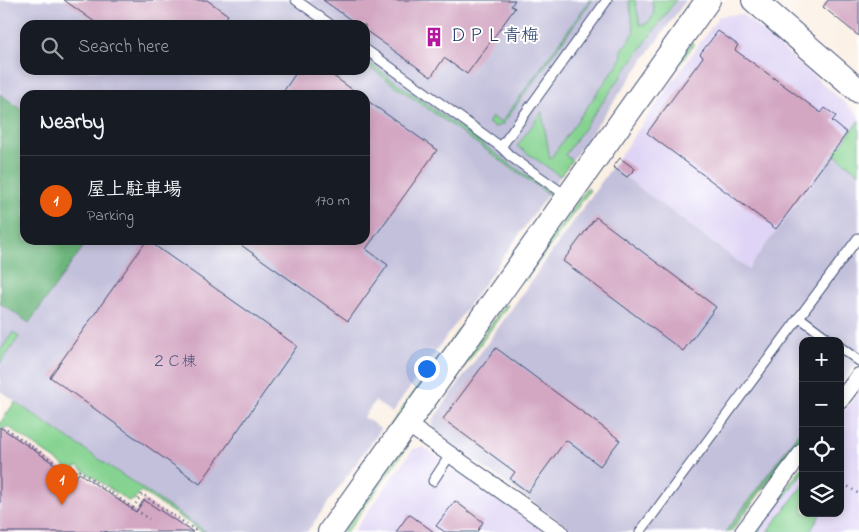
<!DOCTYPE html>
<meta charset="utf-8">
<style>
:root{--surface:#171b24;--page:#242831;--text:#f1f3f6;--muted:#9ea1a6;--line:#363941;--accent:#ea580c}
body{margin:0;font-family:"Indie Flower","Klee One",sans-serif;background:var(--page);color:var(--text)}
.controls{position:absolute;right:15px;bottom:15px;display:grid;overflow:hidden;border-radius:10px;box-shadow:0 2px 8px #0003}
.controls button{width:45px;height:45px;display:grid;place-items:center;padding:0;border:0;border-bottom:1px solid var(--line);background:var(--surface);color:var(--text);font:25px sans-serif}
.you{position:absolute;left:426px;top:368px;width:18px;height:18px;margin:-12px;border:4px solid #fff;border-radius:50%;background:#1a73e8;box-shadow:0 0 0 8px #1a73e833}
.badge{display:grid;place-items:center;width:32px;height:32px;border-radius:50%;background:var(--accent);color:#fff;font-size:16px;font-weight:700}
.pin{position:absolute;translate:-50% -41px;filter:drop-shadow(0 1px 2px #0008)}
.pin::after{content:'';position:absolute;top:26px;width:18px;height:15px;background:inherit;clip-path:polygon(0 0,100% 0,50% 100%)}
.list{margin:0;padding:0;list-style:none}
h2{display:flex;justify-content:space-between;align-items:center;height:65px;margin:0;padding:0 20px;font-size:21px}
h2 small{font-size:16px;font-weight:400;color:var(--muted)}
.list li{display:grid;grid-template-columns:32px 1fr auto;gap:15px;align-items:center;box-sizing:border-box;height:90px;padding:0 20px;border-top:1px solid var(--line)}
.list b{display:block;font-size:19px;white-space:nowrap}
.list p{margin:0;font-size:16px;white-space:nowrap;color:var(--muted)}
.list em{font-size:16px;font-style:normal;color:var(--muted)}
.icon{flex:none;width:28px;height:28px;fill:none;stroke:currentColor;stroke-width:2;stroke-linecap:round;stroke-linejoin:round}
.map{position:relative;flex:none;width:859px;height:532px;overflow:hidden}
.search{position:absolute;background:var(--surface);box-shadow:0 2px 8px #0003;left:20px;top:20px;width:350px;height:55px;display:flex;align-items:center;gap:12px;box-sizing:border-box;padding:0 18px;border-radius:15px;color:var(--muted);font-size:19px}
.panel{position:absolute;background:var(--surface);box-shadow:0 2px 8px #0003;left:20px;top:90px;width:350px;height:155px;border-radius:15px}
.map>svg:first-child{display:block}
.built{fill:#dfd4f5}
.industrial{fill:#c3c0db;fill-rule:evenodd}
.green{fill:#86d391;stroke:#508178}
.forest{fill:#6cb57b;stroke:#44726c}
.building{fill:#d3a6c2}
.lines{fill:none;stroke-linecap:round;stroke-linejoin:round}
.lane-casing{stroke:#3d4c72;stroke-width:11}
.street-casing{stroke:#3d4c72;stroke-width:18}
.secondary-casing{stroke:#3d4c72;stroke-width:26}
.path{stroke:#3d4c72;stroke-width:2.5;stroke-dasharray:1 4;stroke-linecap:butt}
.lane{stroke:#fff;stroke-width:9}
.street{stroke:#fff;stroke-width:16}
.secondary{stroke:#fff;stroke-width:24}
.labels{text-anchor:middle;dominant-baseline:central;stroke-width:4;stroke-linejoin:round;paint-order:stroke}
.number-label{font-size:15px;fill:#494d77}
.poi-label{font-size:18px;fill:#1b2f5e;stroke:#fff;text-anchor:start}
</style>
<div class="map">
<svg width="859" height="532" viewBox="0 0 859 532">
<rect width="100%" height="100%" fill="#fff"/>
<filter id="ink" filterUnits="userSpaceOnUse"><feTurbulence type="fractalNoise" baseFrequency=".02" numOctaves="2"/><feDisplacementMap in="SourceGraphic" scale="10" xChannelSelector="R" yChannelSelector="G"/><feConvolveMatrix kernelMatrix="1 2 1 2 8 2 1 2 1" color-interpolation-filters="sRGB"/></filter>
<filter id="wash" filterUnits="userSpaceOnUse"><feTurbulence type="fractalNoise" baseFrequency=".0096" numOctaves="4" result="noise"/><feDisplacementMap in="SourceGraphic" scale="20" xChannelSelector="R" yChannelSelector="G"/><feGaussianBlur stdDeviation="1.12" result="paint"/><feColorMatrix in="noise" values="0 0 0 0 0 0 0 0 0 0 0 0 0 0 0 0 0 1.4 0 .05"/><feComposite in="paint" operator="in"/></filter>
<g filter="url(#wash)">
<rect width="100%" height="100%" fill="#fbf0e4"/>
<g class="built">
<path d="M742 14 859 115V120L748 269 612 167 719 16Z"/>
<path d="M859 391V532H754L803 466V513H840V416Z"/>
<path d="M424 447 544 532H353L413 449Z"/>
</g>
<g class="industrial">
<path d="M0 0H686L392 413 375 401 364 417 381 429 307 532H206L0 391ZM25 25H365V70H25ZM25 95H365V240H25Z"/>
<path d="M859 120V360L840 385V341H803V435L731 532H575L434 432 432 421 612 167 748 269Z"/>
</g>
<g class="green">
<path d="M590 0H592L502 125 494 127 488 123 492 117 501 123Z"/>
<path d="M629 0H635L640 25 648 23 654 14 652 0H676L565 155 572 160 560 176 517 146 542 112 550 159 622 58 621 51 634 33Z"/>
<path d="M691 41 694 44 647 110 644 108Z"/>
<path d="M365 60 549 192 548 194 365 64Z"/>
<path d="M859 120V173L834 154Z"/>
<path d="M587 188 590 190 525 281 522 279Z"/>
<path d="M522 241 524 242 379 446 377 444Z"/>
<path d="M505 304 508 305 429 417 426 415Z"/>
<path d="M13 332 19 337 0 364V351Z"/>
<path d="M15 402 206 532H202L141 491 134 500 128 501 77 466 73 472 7 426 0 436V423Z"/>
<path d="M405 445 408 446 347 532H342Z"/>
<path d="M803 466V472L758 532H754Z"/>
<path d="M803 485V513H821L810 532H767Z"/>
</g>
<g class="forest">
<path d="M0 94 25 112V240H88L29 323 0 303Z"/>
<path d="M803 427V435L731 532H725Z"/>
</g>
<g id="blocks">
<g class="building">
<path d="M64 0H207L228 15 221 25H99Z"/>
<path d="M323 0H515L511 6 515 8 467 74 444 58 431 77 365 30V25H358Z"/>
<path d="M828 0H859V36L823 7Z"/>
<path d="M718 31 738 45 735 50 793 92 821 113 825 108 836 116 832 121 847 133 776 229 647 133 703 57 700 54Z"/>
<path d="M298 70H325L360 95H281Z"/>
<path d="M365 99 437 150 366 249 388 265 348 321 234 240H365Z"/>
<path d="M620 158 635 169 627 177 613 167Z"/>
<path d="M596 217 716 307 683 351 563 261Z"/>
<path d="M147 240 297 346 200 484 50 377Z"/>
<path d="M496 348 620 440 600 466 566 440 528 492 510 479 515 472 443 419Z"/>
<path d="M0 427 75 478 79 473 136 512 144 500 193 532H0Z"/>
<path d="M455 501 483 522 477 532H445L436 526Z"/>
<path d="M409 514 434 532H396Z"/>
</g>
</g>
</g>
<g filter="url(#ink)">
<use href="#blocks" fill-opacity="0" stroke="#3d4c72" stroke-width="1"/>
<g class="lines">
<defs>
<g id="lane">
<path d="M296 0 331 25"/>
<path d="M365 49 501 147 510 156 567 196"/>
<path d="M501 147 607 0"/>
<path d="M799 317 831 341"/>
<path d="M840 347 859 361"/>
<path d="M433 481 450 455"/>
<path d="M640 532 858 238"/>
</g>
<g id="street">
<path d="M840 401 859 376"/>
<path d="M407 424 560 532"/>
<path d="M743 532 803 451"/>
</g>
<g id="secondary">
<path d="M754 0 859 91"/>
<path d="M330 532 708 0"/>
</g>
</defs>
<use href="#lane" class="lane-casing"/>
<use href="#street" class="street-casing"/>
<use href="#secondary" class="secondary-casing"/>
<g class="path">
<path d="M7 429 73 475 77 469 149 519"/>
<path d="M840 481 859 494"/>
<path d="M133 508 142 494 198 532"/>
<path d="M106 532V531"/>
</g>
<use href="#lane" class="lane"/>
<use href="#street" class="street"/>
<use href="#secondary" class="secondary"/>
</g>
</g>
<defs>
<symbol id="building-bare" viewBox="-9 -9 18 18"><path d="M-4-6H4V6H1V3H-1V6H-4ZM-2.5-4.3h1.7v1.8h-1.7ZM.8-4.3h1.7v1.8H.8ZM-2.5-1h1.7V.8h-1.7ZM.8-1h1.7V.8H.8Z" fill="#b5179e" stroke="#fff" stroke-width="2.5" paint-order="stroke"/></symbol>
</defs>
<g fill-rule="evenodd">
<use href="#building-bare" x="420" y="23" width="28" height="28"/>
</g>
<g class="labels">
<g class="number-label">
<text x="174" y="362">２Ｃ棟</text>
</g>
<g class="poi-label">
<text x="449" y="37">ＤＰＬ青梅</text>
</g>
</g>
</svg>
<div class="controls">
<button>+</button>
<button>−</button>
<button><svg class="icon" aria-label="locate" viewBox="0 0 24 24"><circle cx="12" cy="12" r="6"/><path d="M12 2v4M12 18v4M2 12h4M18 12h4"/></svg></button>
<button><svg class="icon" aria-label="layers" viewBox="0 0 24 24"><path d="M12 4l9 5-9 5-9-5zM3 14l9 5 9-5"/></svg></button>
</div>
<div class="you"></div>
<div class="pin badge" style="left:62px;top:505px">1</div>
<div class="search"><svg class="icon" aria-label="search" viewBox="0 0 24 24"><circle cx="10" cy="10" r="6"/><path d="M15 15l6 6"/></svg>Search here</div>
<section class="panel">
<h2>Nearby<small></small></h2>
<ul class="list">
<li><span class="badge">1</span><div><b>屋上駐車場</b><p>Parking</p></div><em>170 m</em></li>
</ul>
</section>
</div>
